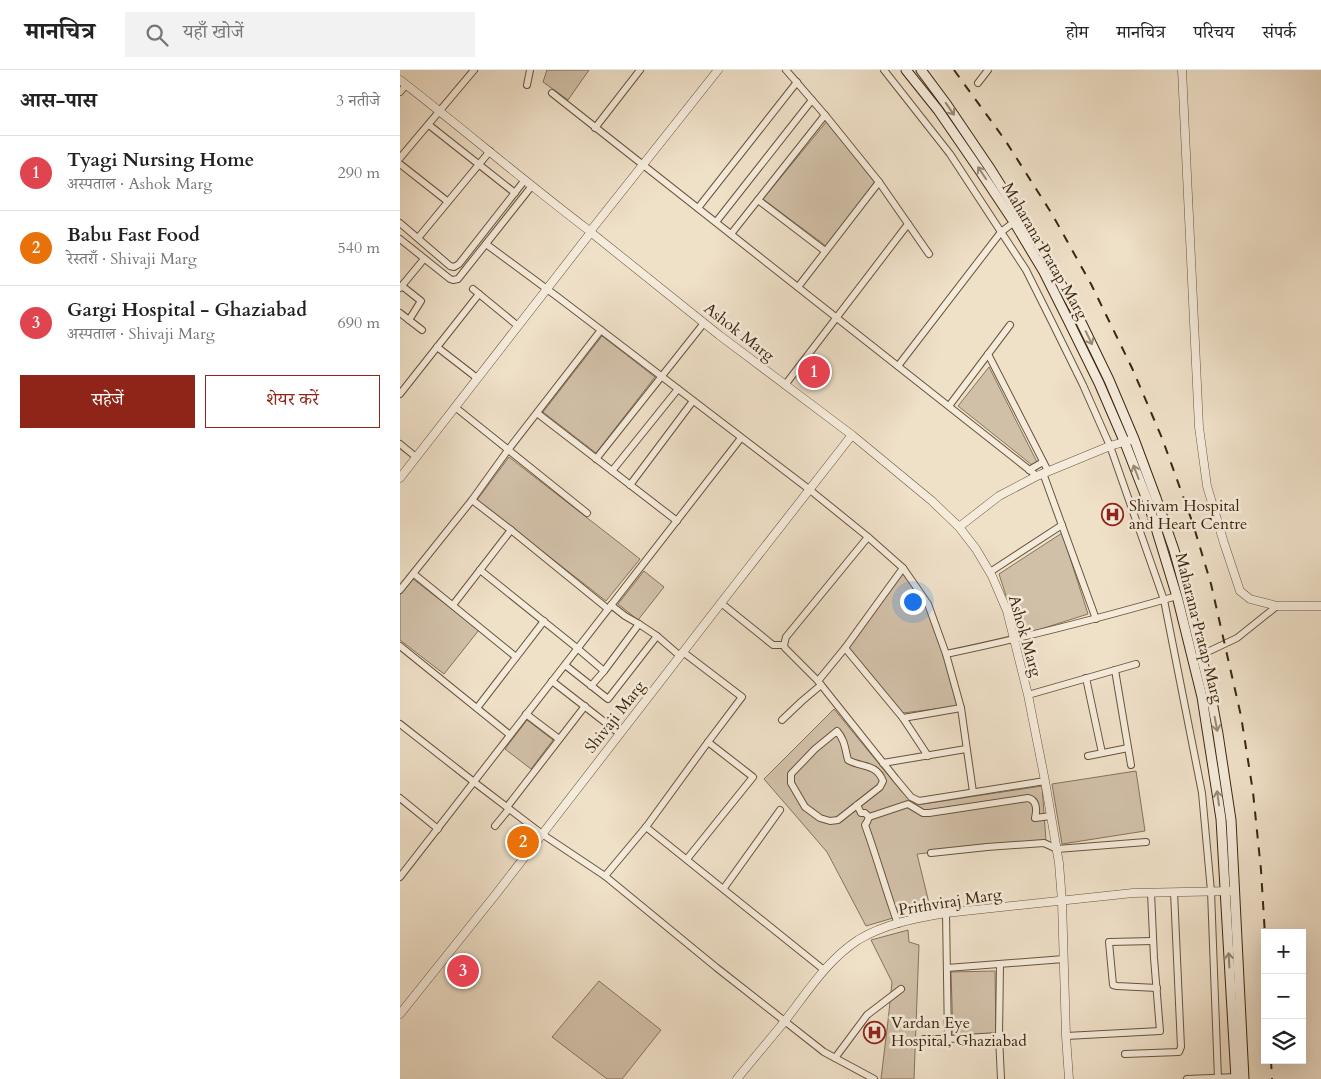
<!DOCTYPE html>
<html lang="hi">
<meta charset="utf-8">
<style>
:root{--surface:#fff;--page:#f2f2f2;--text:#222;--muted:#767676;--line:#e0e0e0;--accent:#8f2418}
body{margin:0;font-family:Cardo,"Noto Serif Devanagari",serif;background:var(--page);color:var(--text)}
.controls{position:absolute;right:15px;bottom:15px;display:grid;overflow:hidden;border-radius:0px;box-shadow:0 5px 20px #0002}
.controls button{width:45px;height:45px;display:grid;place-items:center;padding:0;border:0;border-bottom:1px solid var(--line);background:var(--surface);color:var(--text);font:25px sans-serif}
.you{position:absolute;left:512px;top:531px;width:18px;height:18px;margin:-12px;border:4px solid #fff;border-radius:50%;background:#1a73e8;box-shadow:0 0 0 8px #1a73e833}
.badge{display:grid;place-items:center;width:32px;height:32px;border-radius:50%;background:var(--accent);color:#fff;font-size:16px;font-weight:700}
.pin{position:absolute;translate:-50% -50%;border:2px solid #fff;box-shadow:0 1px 5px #0006}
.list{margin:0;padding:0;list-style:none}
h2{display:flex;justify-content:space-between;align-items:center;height:65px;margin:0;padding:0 20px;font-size:21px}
h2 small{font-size:16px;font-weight:400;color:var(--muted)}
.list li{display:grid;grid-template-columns:32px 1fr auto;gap:15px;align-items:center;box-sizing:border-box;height:75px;padding:0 20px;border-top:1px solid var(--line)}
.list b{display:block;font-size:19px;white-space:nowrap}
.list p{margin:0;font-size:16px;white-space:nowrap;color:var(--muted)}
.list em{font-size:16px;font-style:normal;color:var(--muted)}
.actions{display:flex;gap:10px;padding:15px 20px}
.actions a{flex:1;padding:11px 0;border:1px solid var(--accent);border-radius:0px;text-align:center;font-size:18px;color:var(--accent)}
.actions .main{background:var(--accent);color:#fff}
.icon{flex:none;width:28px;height:28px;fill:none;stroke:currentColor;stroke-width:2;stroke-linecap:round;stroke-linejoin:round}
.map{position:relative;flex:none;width:921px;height:1009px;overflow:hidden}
header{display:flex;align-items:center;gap:30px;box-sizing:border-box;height:70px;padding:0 25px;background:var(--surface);border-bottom:1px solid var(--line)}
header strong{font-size:24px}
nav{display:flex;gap:28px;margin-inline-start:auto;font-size:18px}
.search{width:350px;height:45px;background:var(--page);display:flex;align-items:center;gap:12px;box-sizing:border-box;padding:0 18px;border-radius:0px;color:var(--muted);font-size:19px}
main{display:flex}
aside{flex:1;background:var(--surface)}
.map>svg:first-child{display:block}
.green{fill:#d1c0a8;stroke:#86735b}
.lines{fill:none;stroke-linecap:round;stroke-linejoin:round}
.minor-casing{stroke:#69543c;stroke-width:8}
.tertiary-casing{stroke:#69543c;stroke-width:9}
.secondary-casing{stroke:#3c260e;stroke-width:11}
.minor{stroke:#f5ebdb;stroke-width:6}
.tertiary{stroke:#f5ebdb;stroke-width:8}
.secondary{stroke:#f5ebdb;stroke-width:9}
.rail{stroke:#3c260e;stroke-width:2;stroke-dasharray:9 9;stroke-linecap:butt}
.oneway{stroke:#988874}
.labels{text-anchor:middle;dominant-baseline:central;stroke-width:5;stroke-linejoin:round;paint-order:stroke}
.street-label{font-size:16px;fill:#3c260e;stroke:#f5ebdb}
.poi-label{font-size:16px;fill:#3c260e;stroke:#f5ebdb;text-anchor:start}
</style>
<header>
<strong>मानचित्र</strong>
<div class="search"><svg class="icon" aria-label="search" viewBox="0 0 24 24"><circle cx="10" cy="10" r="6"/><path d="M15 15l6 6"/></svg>यहाँ खोजें</div>
<nav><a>होम</a><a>मानचित्र</a><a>परिचय</a><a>संपर्क</a></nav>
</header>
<main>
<aside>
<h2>आस-पास<small>3 नतीजे</small></h2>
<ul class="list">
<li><span class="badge" style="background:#e0444e">1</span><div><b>Tyagi Nursing Home</b><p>अस्पताल · Ashok Marg</p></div><em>290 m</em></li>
<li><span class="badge" style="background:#e8710a">2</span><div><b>Babu Fast Food</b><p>रेस्तराँ · Shivaji Marg</p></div><em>540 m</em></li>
<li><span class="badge" style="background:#e0444e">3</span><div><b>Gargi Hospital - Ghaziabad</b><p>अस्पताल · Shivaji Marg</p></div><em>690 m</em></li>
</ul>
<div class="actions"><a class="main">सहेजें</a><a>शेयर करें</a></div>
</aside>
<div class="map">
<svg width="921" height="1009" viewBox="0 0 921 1009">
<rect width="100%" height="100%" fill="#efe0c8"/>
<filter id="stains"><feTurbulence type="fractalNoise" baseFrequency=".004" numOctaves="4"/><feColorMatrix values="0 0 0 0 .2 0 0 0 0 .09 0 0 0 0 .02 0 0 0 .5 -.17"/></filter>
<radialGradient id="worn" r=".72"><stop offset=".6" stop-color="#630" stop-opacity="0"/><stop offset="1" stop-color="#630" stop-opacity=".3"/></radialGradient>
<g class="green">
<path d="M147 0H189L168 30 143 12Z"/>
<path d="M427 51 476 114 426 176 363 129Z"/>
<path d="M202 266 255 307 196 383 143 342Z"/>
<path d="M589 297 638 394 632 395 558 336Z"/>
<path d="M109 387 240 489 206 531 77 430Z"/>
<path d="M662 463 688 544 619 566 599 504Z"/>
<path d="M244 501 264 517 238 550 218 534Z"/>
<path d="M503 503 527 535 548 588 558 636 503 643 448 577Z"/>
<path d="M13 509 79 560 44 604 0 570V525Z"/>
<path d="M434 639 502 722 512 731 523 734 642 716 646 771 517 784 530 837 466 856 427 782 364 709Z"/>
<path d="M127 650 153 670 131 699 105 679Z"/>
<path d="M736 701 745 761 662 774 652 714Z"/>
<path d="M508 860 509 872 519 875 514 1009H481L488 951 492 912 471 870Z"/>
<path d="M595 901 596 964 553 965 551 902Z"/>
<path d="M199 911 261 960 222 1009H207L152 967Z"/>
</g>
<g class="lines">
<defs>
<g id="minor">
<path d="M386 0 425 45 479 112 529 184"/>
<path d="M484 0 550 84 626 200 652 252 683 315 710 376 764 530 802 723 811 821 818 1009"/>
<path d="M578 13 588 0"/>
<path d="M127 15 130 0"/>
<path d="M0 22 6 15"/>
<path d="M152 23 637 406"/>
<path d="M29 55 115 123"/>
<path d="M195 58 240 0"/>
<path d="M0 88 74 0"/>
<path d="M0 94 47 131"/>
<path d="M358 130 425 181"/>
<path d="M298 138 397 12"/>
<path d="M316 152 412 30"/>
<path d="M0 153 50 196 54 197 59 194 124 111"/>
<path d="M331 164 425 45"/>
<path d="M18 168 90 81"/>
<path d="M0 169 50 209 53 210 58 209 131 117"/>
<path d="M86 174 159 228 410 420 468 467 503 498 528 534 546 584 561 638 573 722"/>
<path d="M2 216 21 231 9 250"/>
<path d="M398 217 479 112"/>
<path d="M0 218 24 189"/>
<path d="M73 219 118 256"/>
<path d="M0 243 22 260"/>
<path d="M37 277 77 308"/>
<path d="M588 284 648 401"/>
<path d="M498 296 601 162 617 150"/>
<path d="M385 315 508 154"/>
<path d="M0 324 79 224"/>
<path d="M549 336 610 255"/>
<path d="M55 337 187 443"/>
<path d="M137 343 277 451"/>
<path d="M0 374 16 387"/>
<path d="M196 389 304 253"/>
<path d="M629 400 643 392"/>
<path d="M212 401 278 319"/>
<path d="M643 403 696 549"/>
<path d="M230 415 293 331"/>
<path d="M72 430 111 460 208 539"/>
<path d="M468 467 386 567 384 575 385 578 418 611 496 709 511 727 519 731 645 711"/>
<path d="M80 500 177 578 204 601 239 554"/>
<path d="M590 502 662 455"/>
<path d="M14 504 116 587"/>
<path d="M0 520 72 430 108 380 201 260"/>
<path d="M321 533 373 575H384"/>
<path d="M53 535 111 460"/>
<path d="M211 535 225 546 239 554 257 566 280 586"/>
<path d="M0 576 110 665"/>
<path d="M445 578 503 648 561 638"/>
<path d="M546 584C624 568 700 548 777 526"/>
<path d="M801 585 837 568 877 536"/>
<path d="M165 595 208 629 257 566"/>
<path d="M715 600 731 695"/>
<path d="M686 608 702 683"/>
<path d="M152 611 220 664"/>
<path d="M418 611 445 578 503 498"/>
<path d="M191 616 204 601"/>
<path d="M628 625 736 594"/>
<path d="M77 638 144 551"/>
<path d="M126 644 159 669"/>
<path d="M503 648 528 686"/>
<path d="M382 650 402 631 421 615"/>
<path d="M0 654 74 712 142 764 205 806 317 898 424 982 474 1009"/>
<path d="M437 661C445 670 445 679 448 690 462 698 476 693 483 711L480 717 438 750 430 751 420 748 405 737 391 713V704L415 679Z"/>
<path d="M688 686 728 678"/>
<path d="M483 693 566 679"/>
<path d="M0 728 38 759"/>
<path d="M457 735 461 743H465L469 747 467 752 465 755C477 788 486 821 498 854"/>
<path d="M107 737 185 636"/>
<path d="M469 747 508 734 523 743H529L628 728C637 730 637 740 635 748L651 746"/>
<path d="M95 756 109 739"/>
<path d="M246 757 424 900"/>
<path d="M531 783 587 777 644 773 657 779 746 772"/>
<path d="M287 789 353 707 308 672"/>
<path d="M205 806 246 757 308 672 342 627 283 582"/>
<path d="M0 807 341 368"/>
<path d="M324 818 380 740"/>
<path d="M546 843 548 969"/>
<path d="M753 871 709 872 713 915 717 916 757 918"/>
<path d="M600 894 599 966 601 1009"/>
<path d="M547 898 664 889"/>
<path d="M666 966 760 961 754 888 751 823"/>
<path d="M524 969H548L599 966"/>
<path d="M725 984 779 982 781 977 774 822"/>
<path d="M435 988 467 945 501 919"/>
<path d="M787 1009 836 1007"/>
</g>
<g id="tertiary">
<path d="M782 0 799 357 807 416 824 473 840 521 850 529 877 536H921"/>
<path d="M0 10C63 59 124 111 187 159"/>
<path d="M192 159 318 0"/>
<path d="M193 164 319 265 452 365 532 431 559 457 576 479 592 506 607 541 628 625 645 711 659 793 662 831 666 966 669 1009"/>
<path d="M0 408 188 166"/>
<path d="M559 457 599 426 637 406 710 376 734 369"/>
<path d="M0 944 96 824 321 533 452 365"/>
<path d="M337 1009C352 990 368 972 384 952 407 923 426 891 458 870 484 854 516 848 546 843L733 823 834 821"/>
</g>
<g id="secondary">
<path d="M506 0 538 40 580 101 614 152 644 202 669 252 699 313 725 373 748 432 778 530 802 627 821 749 836 1009"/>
<path d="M521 0 547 35 589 97 652 197 679 248 709 310 734 369 756 428 774 480 787 527 811 626 818 664 831 750 844 1009"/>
</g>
</defs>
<use href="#minor" class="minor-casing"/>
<use href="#tertiary" class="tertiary-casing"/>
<use href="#secondary" class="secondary-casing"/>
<use href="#minor" class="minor"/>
<use href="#tertiary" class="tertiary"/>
<use href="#secondary" class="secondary"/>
<g class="rail">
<path d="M554 0 605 70 652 144 691 214 732 298 762 368 793 454 811 514 841 646 853 722 861 800 865 865"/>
<path d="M871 990 872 1009"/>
</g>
</g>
<defs><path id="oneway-shaft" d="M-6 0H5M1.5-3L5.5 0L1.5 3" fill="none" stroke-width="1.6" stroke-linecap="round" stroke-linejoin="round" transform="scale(1.25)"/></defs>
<g class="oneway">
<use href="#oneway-shaft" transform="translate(550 39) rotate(55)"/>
<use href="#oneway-shaft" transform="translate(582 103) rotate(-124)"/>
<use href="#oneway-shaft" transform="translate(689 268) rotate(64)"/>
<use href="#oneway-shaft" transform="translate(736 402) rotate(-111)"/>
<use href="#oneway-shaft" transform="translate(816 654) rotate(79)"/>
<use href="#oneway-shaft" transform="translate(818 728) rotate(-98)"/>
<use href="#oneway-shaft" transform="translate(829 890) rotate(-93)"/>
</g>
<defs>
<symbol id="hospital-ring" viewBox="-11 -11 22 22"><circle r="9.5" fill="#f5ebdb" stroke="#8f2418" stroke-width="1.5"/><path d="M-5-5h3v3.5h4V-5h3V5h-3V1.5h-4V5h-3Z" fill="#8f2418"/></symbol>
</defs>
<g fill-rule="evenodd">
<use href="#hospital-ring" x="700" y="432" width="25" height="25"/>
<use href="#hospital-ring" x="462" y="950" width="25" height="25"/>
</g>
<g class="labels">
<g class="street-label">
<text transform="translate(645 181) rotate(60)">Maharana Pratap Marg</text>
<text transform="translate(339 262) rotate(38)">Ashok Marg</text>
<text transform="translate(799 558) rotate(76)">Maharana Pratap Marg</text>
<text transform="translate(625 566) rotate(74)">Ashok Marg</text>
<text transform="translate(215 647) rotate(-52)">Shivaji Marg</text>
<text transform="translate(550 832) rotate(-9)">Prithviraj Marg</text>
</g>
<g class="poi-label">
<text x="729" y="436">Shivam Hospital<tspan x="729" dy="18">and Heart Centre</tspan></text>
<text x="491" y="953">Vardan Eye<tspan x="491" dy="18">Hospital, Ghaziabad</tspan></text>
</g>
</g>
<rect width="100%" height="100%" filter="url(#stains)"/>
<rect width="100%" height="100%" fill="url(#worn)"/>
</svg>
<div class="controls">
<button>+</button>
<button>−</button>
<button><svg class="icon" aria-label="layers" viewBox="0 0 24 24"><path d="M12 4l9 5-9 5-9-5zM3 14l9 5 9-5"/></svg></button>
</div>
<div class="you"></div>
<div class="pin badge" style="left:414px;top:302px;background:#e0444e">1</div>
<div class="pin badge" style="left:123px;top:772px;background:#e8710a">2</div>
<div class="pin badge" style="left:63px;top:901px;background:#e0444e">3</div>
</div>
</main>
